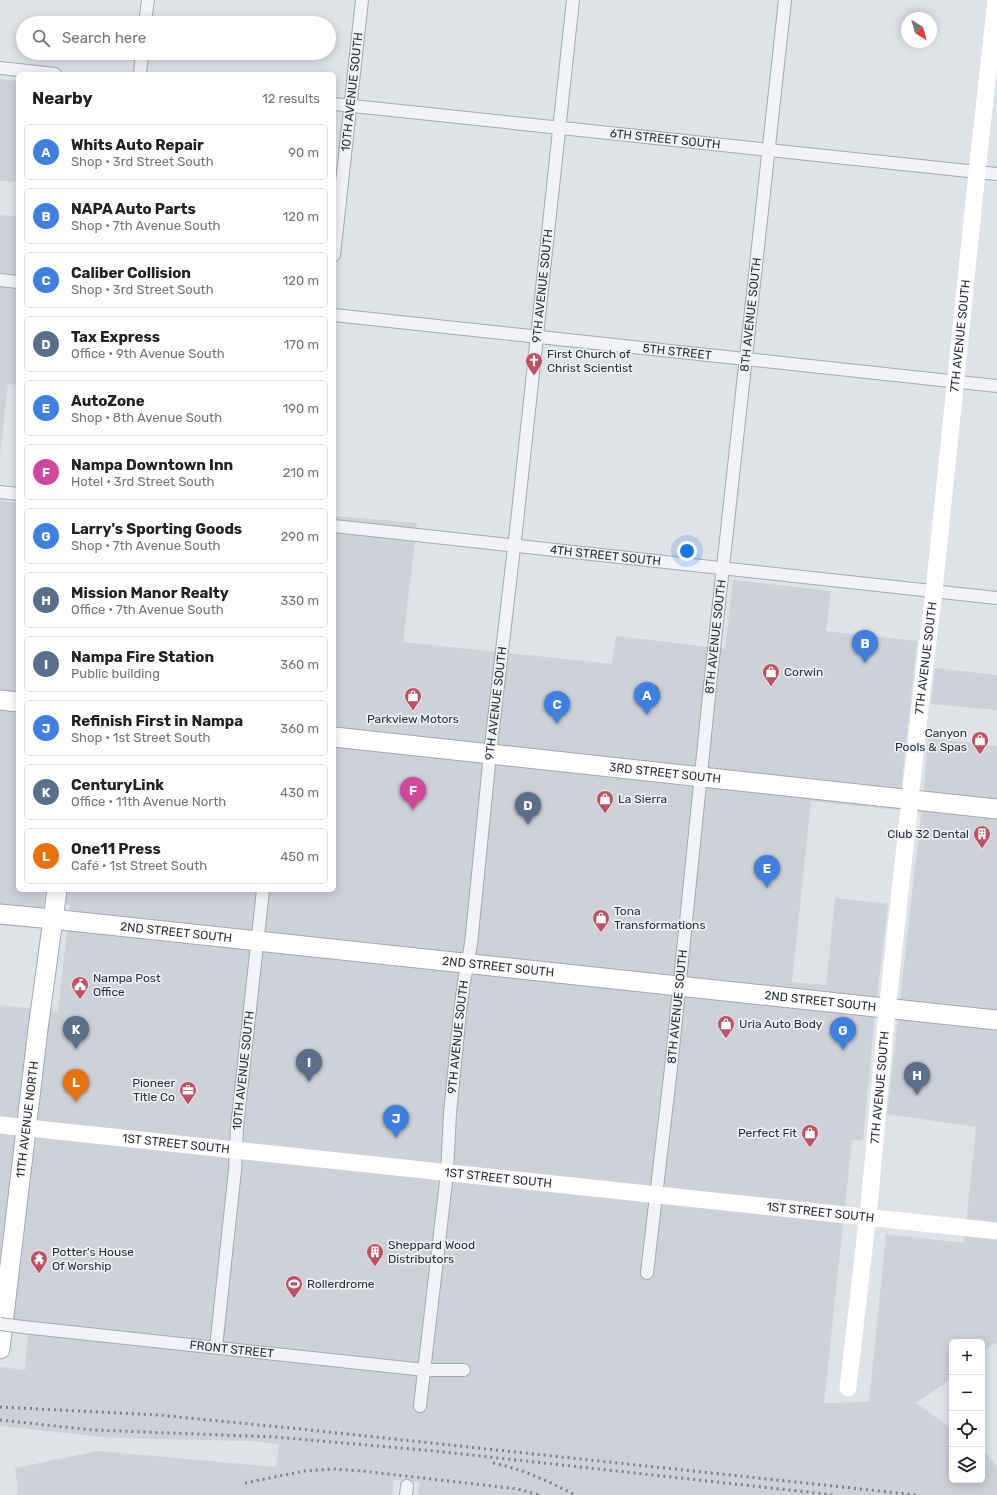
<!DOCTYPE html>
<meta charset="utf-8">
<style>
:root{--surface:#fff;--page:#f6f6f6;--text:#202124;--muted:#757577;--line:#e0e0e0;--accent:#bf5164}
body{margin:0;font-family:Rubik,sans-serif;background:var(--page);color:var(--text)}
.controls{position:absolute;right:12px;bottom:12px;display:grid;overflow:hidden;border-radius:6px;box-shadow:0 2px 10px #0003}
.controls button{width:36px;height:36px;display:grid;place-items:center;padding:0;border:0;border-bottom:1px solid var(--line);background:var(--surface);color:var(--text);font:20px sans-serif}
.compass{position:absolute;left:901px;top:12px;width:36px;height:36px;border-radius:50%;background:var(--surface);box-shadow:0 2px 10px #0003;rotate:143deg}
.you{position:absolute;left:687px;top:551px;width:14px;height:14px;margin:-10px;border:3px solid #fff;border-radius:50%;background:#1a73e8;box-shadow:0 0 0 6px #1a73e833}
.badge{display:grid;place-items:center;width:26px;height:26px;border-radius:50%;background:var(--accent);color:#fff;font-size:13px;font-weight:700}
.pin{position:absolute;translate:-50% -33px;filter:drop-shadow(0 1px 2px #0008)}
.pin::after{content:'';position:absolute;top:21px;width:14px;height:12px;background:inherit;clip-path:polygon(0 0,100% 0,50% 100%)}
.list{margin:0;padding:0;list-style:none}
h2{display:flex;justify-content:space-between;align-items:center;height:52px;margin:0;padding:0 16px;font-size:17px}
h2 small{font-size:13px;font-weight:400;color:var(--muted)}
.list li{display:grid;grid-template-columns:26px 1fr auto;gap:12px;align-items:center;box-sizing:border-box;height:56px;margin:0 8px 8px;padding:0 8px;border:1px solid var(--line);border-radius:6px}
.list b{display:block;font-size:15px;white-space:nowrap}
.list p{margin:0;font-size:13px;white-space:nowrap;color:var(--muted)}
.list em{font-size:13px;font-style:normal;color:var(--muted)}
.icon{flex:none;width:22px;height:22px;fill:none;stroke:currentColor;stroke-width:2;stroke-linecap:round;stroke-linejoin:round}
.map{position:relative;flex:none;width:997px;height:1495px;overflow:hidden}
.search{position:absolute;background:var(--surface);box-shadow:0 2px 10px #0003;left:16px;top:16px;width:320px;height:44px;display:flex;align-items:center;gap:10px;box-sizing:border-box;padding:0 14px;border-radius:22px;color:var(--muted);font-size:15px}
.panel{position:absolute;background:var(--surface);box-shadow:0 2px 10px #0003;left:16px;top:72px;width:320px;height:820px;border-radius:6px}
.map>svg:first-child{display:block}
.built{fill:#ced2d8}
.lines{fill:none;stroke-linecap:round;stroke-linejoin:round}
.street-casing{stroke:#a5a9b0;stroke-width:14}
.primary-casing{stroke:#a0a7b1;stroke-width:21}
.street{stroke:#f1f3f6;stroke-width:12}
.secondary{stroke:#fff;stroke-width:17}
.primary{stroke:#fff;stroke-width:19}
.rail{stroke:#7a828f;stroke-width:3;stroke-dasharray:2 4;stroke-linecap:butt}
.street-bridge-casing{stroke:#a5a9b0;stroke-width:14;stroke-linecap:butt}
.street-bridge{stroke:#f1f3f6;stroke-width:12}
.labels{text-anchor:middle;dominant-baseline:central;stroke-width:3.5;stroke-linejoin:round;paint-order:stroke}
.street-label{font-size:12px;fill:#2a313c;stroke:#eef1f5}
.poi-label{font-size:12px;fill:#2a313c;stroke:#eef1f5;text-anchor:start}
</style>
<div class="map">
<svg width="997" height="1495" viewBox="0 0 997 1495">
<rect width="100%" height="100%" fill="#dfe2e7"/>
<g class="built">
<path d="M0 79 18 81V182L0 181Z"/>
<path d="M0 215 18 217V385L8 384 0 456Z"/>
<path d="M0 501 18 503V890H334V516L417 523 403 642 612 664 616 636 725 649 733 580 831 591 826 631 917 641 899 810 811 801 792 982 826 985 835 898 888 904 874 1023 863 1140H852L824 1403 869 1402 886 1234 964 1243 976 1127 887 1114 924 789 928 738 997 746V1342L982 1352V1342H952V1377L948 1381 916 1403 952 1429V1480H982V1451L989 1456 997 1467V1495H418L419 1482 394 1480 392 1495H17L18 1489 15 1468 98 1451 276 1467 279 1444 251 1441 112 1438 0 1426V1367L25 1370 28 1334 315 1364 317 1352 0 1318V1005L58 1012 70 905 44 902 43 908 30 928 0 925Z"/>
<path d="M935 668 997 675V710L931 704Z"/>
</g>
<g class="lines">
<defs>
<g id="street">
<path d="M145 23 148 0"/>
<path d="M0 68 55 74"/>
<path d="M140 74 142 53"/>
<path id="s1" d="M334 104 997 174"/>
<path id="s2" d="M334 255 362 0"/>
<path d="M0 280 18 282"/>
<path id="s3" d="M334 315 997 386"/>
<path d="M0 492 18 494"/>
<path id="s4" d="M334 526 997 598"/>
<path id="s5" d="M647 1273 671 1068 710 686 785 0"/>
<path id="s6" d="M23 1327 425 1370H464"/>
<path id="s7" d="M216 1347 235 1170 237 1127 263 890"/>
<path id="s8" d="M420 1406 447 1173 450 1113 460 1012 464 982 471 944 490 754 517 522 573 0"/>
<path d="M406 1495 407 1486"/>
</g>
<g id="primary">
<path d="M0 700 18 702"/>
<path id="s11" d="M334 737 997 809"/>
<path id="s12" d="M0 914 52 919 997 1020"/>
<path id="s13" d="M0 1349 38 1029 57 890"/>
</g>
</defs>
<use href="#street" class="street-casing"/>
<use href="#primary" class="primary-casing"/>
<use href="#street" class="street"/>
<g class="secondary">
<path id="s9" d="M0 1125 997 1231"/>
<path id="s10" d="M848 1388 870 1196 885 1030 921 698 934 591 977 172 996 0"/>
</g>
<use href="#primary" class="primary"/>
<g class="rail">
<path d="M0 1407 158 1415 291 1428 917 1495"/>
<path d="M0 1420 93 1430 275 1437 435 1451 835 1495"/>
<path d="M493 1463C522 1469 548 1481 575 1495"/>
<path d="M245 1483 304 1471 334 1469 362 1471 518 1489 540 1495"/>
</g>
<defs>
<path id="street-bridge" d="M0 1324 23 1327"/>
</defs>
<use href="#street-bridge" class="street-bridge-casing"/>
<use href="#street-bridge" class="street-bridge"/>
</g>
<defs>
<symbol id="church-pin" viewBox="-11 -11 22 30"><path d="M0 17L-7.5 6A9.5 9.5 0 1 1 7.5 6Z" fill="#bf5164" stroke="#eef1f5"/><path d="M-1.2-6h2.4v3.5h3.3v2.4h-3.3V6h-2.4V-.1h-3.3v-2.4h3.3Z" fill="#fff"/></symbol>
<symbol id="shop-pin" viewBox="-11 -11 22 30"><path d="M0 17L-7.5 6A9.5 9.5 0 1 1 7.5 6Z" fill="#bf5164" stroke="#eef1f5"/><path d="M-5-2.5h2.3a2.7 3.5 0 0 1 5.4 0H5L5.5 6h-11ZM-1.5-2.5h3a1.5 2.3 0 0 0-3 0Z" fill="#fff"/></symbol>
<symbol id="building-pin" viewBox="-11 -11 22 30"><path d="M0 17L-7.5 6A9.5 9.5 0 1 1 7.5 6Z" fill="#bf5164" stroke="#eef1f5"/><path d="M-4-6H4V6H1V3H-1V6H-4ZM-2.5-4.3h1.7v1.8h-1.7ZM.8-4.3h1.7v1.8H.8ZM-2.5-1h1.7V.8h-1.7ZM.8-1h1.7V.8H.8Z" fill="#fff"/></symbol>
<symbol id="civic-pin" viewBox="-11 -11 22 30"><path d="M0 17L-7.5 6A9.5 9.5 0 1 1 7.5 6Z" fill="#bf5164" stroke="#eef1f5"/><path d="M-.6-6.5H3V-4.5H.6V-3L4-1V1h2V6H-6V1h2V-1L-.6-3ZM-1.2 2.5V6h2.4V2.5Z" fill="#fff"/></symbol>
<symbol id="office-pin" viewBox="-11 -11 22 30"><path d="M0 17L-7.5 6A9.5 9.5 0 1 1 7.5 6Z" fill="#bf5164" stroke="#eef1f5"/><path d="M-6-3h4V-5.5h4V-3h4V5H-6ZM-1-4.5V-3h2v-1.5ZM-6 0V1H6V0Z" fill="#fff"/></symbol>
<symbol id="temple-pin" viewBox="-11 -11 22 30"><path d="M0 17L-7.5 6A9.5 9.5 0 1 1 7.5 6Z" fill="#bf5164" stroke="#eef1f5"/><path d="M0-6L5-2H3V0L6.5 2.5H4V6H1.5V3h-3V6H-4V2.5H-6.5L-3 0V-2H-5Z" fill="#fff"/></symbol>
<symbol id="stadium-pin" viewBox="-11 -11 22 30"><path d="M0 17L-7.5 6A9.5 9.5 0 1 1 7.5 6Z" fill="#bf5164" stroke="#eef1f5"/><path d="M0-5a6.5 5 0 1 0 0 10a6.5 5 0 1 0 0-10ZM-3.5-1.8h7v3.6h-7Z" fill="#fff"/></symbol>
</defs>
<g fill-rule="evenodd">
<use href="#church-pin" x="524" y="351" width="20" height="27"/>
<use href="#shop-pin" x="761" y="662" width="20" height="27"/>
<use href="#shop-pin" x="403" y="686" width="20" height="27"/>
<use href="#shop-pin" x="970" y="730" width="20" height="27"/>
<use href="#shop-pin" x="595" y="789" width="20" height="27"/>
<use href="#building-pin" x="972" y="824" width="20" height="27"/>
<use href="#shop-pin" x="591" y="908" width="20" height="27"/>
<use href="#civic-pin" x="70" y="975" width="20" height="27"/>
<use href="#shop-pin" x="716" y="1014" width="20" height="27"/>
<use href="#office-pin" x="178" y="1080" width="20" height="27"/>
<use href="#shop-pin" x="800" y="1123" width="20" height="27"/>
<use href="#building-pin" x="365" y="1242" width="20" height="27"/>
<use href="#temple-pin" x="29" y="1249" width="20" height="27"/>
<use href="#stadium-pin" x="284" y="1274" width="20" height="27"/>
</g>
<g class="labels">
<g class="street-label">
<text stroke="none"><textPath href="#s2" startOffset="164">10TH AVENUE SOUTH</textPath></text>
<text stroke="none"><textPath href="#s1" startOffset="333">6TH STREET SOUTH</textPath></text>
<text stroke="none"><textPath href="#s8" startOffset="1127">9TH AVENUE SOUTH</textPath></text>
<text stroke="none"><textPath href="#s5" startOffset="964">8TH AVENUE SOUTH</textPath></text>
<text stroke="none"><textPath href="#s10" startOffset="1058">7TH AVENUE SOUTH</textPath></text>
<text stroke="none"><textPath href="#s3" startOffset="345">5TH STREET</textPath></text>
<text stroke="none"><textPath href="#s4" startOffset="273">4TH STREET SOUTH</textPath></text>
<text stroke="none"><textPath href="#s5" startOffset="640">8TH AVENUE SOUTH</textPath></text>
<text stroke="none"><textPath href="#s10" startOffset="734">7TH AVENUE SOUTH</textPath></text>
<text stroke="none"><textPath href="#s8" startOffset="707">9TH AVENUE SOUTH</textPath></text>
<text stroke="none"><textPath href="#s11" startOffset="333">3RD STREET SOUTH</textPath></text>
<text stroke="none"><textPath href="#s12" startOffset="177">2ND STREET SOUTH</textPath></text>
<text stroke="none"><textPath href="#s12" startOffset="501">2ND STREET SOUTH</textPath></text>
<text stroke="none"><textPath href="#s12" startOffset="825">2ND STREET SOUTH</textPath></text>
<text stroke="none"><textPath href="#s5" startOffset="268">8TH AVENUE SOUTH</textPath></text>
<text stroke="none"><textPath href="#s8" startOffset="371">9TH AVENUE SOUTH</textPath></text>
<text stroke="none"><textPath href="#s7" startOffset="278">10TH AVENUE SOUTH</textPath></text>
<text stroke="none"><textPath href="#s10" startOffset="302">7TH AVENUE SOUTH</textPath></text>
<text stroke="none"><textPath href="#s13" startOffset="231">11TH AVENUE NORTH</textPath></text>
<text stroke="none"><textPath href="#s9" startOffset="177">1ST STREET SOUTH</textPath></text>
<text stroke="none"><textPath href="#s9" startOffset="501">1ST STREET SOUTH</textPath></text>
<text stroke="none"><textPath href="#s9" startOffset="825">1ST STREET SOUTH</textPath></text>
<text stroke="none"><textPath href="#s6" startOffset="210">FRONT STREET</textPath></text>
</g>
<g class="poi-label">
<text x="547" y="354">First Church of<tspan x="547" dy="14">Christ Scientist</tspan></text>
<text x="784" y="672">Corwin</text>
<text x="413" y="719" text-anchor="middle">Parkview Motors</text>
<text x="967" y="733" text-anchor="end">Canyon<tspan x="967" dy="14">Pools &amp; Spas</tspan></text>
<text x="618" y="799">La Sierra</text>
<text x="969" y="834" text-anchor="end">Club 32 Dental</text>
<text x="614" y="911">Tona<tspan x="614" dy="14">Transformations</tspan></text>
<text x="93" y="978">Nampa Post<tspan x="93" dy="14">Office</tspan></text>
<text x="739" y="1024">Uria Auto Body</text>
<text x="175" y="1083" text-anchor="end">Pioneer<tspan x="175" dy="14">Title Co</tspan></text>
<text x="797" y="1133" text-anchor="end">Perfect Fit</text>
<text x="388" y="1245">Sheppard Wood<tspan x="388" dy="14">Distributors</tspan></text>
<text x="52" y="1252">Potter's House<tspan x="52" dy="14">Of Worship</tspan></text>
<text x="307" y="1284">Rollerdrome</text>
</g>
</g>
</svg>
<div class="controls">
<button>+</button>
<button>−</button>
<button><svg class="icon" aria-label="locate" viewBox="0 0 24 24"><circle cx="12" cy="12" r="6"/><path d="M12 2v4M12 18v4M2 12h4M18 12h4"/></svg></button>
<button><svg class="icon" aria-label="layers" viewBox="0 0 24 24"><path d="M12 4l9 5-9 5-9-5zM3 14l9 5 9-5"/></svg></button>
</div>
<svg class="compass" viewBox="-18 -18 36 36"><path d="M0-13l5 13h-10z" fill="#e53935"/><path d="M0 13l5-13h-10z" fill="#757577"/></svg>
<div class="you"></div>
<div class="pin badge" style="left:647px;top:715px;background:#3f7fe0">A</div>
<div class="pin badge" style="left:865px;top:663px;background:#3f7fe0">B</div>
<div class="pin badge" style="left:557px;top:724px;background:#3f7fe0">C</div>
<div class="pin badge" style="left:528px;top:825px;background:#5c6f8a">D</div>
<div class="pin badge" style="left:767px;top:888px;background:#3f7fe0">E</div>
<div class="pin badge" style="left:413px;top:810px;background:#d1479c">F</div>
<div class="pin badge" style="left:843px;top:1050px;background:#3f7fe0">G</div>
<div class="pin badge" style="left:917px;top:1095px;background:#5c6f8a">H</div>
<div class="pin badge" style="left:309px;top:1082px;background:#5c6f8a">I</div>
<div class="pin badge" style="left:396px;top:1138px;background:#3f7fe0">J</div>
<div class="pin badge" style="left:76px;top:1049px;background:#5c6f8a">K</div>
<div class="pin badge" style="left:76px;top:1102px;background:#e8710a">L</div>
<div class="search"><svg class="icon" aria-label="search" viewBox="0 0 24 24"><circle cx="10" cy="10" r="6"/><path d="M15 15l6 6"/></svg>Search here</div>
<section class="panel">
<h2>Nearby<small>12 results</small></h2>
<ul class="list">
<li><span class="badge" style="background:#3f7fe0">A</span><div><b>Whits Auto Repair</b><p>Shop · 3rd Street South</p></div><em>90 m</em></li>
<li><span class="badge" style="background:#3f7fe0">B</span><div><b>NAPA Auto Parts</b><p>Shop · 7th Avenue South</p></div><em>120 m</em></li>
<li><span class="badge" style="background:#3f7fe0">C</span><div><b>Caliber Collision</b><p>Shop · 3rd Street South</p></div><em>120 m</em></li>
<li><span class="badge" style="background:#5c6f8a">D</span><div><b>Tax Express</b><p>Office · 9th Avenue South</p></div><em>170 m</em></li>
<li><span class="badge" style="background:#3f7fe0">E</span><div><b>AutoZone</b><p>Shop · 8th Avenue South</p></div><em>190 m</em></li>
<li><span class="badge" style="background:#d1479c">F</span><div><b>Nampa Downtown Inn</b><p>Hotel · 3rd Street South</p></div><em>210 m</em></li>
<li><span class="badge" style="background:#3f7fe0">G</span><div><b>Larry's Sporting Goods</b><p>Shop · 7th Avenue South</p></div><em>290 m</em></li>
<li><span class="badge" style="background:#5c6f8a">H</span><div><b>Mission Manor Realty</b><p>Office · 7th Avenue South</p></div><em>330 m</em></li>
<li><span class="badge" style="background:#5c6f8a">I</span><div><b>Nampa Fire Station</b><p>Public building</p></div><em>360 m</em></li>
<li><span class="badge" style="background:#3f7fe0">J</span><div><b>Refinish First in Nampa</b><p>Shop · 1st Street South</p></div><em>360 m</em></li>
<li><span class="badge" style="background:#5c6f8a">K</span><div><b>CenturyLink</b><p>Office · 11th Avenue North</p></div><em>430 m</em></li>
<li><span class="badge" style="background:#e8710a">L</span><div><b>One11 Press</b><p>Café · 1st Street South</p></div><em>450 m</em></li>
</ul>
</section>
</div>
